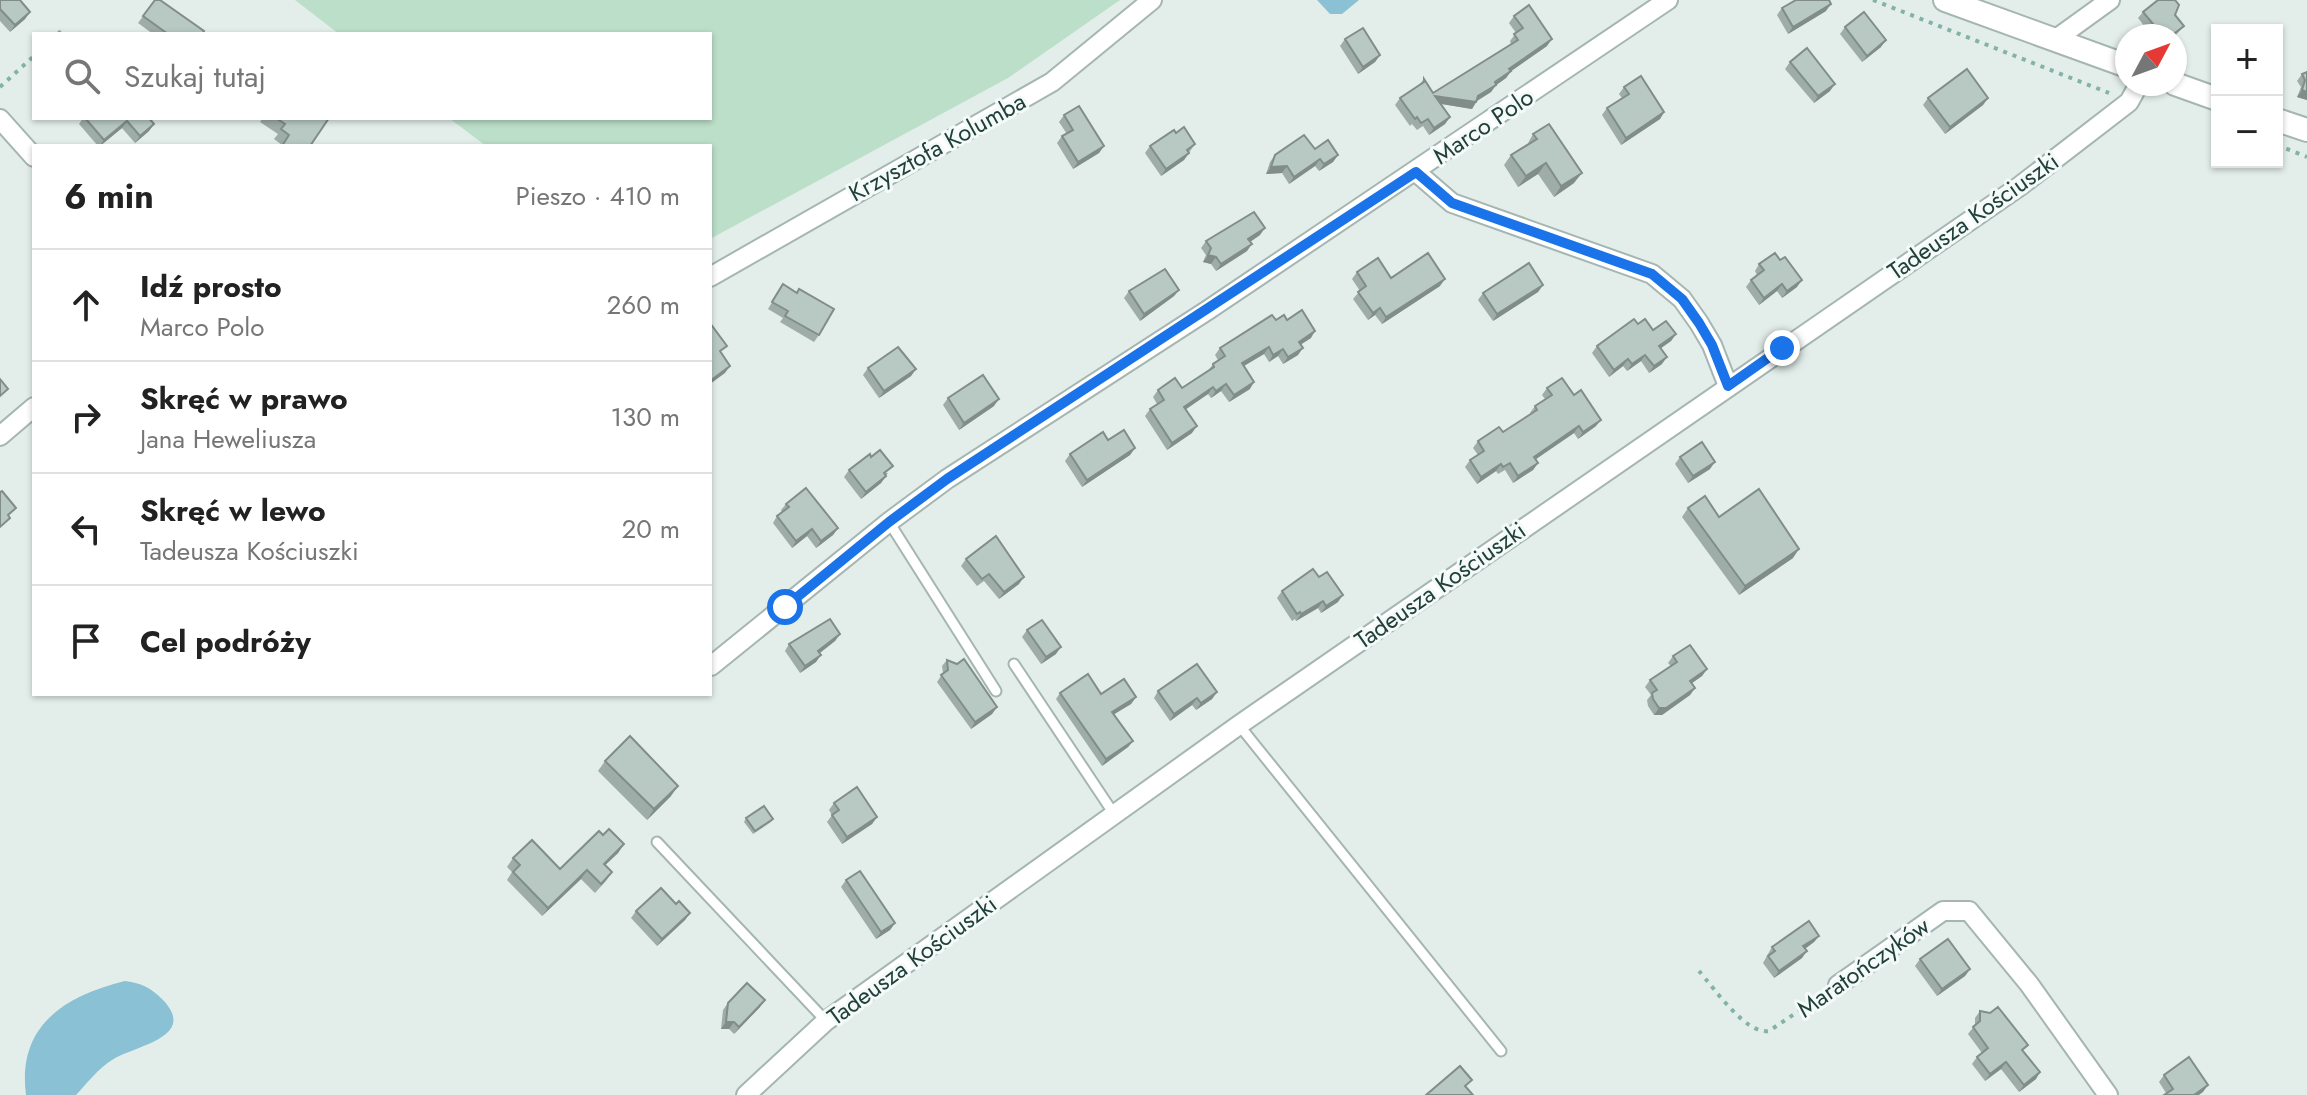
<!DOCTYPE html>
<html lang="pl">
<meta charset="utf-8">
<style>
:root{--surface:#fff;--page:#f2f2f2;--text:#222;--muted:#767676;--line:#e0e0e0}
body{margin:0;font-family:Jost,sans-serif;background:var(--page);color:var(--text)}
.controls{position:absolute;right:24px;top:24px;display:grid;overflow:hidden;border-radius:0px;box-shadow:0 2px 6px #0004}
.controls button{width:72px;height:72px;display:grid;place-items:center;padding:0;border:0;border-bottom:2px solid var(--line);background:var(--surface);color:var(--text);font:40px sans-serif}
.compass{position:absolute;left:2115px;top:24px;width:72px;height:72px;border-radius:50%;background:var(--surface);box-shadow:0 2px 6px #0004;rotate:49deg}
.stop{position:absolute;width:24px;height:24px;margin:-18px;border:6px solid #1a73e8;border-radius:50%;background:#fff}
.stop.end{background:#1a73e8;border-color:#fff;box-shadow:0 2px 8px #0008}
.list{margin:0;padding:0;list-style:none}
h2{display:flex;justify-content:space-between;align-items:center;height:104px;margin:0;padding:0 32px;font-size:34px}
h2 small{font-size:26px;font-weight:400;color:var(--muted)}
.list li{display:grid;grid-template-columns:52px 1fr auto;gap:24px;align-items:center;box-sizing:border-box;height:112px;padding:0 32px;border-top:2px solid var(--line)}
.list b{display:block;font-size:30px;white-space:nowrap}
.list p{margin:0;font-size:26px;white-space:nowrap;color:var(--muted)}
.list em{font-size:26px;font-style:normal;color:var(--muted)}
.icon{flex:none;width:44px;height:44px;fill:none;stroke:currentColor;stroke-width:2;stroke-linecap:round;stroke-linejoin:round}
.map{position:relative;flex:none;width:2307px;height:1095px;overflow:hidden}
.search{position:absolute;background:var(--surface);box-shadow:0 2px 6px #0004;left:32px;top:32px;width:680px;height:88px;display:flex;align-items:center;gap:20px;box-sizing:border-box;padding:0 28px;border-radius:0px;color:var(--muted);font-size:30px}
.panel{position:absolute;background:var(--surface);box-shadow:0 2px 6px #0004;left:32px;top:144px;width:680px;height:552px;border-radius:0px}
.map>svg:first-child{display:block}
.green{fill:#bcdfc9}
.water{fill:#8ac1d4}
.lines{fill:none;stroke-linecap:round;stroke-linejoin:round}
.service-casing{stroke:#a5b6b2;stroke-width:13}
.minor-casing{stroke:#a5b6b2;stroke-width:22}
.tertiary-casing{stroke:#a5b6b2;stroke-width:26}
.path{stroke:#83b2a8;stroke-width:4;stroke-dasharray:4 6;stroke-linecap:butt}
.service{stroke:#fff;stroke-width:9}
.minor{stroke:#fff;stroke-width:18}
.tertiary{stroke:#fff;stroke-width:22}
.wall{fill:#9eada8}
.shaded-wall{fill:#818d88}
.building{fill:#b8c9c3;stroke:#818d88;stroke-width:2}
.route{stroke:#1a73e8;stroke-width:10}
.labels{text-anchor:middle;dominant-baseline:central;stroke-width:6;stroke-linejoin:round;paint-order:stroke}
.street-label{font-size:24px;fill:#22403b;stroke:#f4faf8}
</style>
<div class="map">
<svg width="2307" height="1095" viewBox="0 0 2307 1095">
<rect width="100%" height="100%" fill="#e3eeea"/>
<path class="green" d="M295 0H1120L1008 78 710 239V146H486L449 118H710V34H339Z"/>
<g class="water">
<path d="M1317 0H1359L1342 14H1330Z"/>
<path d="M125 981C142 983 151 988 163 1000 199 1038 132 1046 112 1060 98 1069 87 1083 76 1095H26C17 1026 64 996 125 981Z"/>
</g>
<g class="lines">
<defs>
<g id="service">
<path d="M889 522 996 691"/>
<path d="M1014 664 1114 814"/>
<path d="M1239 725 1501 1051"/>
<path d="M657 842 826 1021"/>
</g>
<g id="minor">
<path d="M2056 39 2110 0"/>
<path d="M0 119 34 157"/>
<path d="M1416 172 1452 203 1652 274 1682 299 1699 323 1712 345 1728 386"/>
<path d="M710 277 1052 82 1152 0"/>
<path d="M0 436 34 407"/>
<path d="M711 666 889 522 947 479 1208 310 1668 0"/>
<path d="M1838 985 1943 911H1969L2029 984 2108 1095"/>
<path d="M746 1095 826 1021 1239 725 2020 186 2129 102 2139 84"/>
</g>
<g id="tertiary">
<path d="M1945 0 2127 66"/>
<path d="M2175 84 2217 99"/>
<path d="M2277 120 2307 130"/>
</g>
</defs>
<use href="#service" class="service-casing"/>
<use href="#minor" class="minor-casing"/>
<use href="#tertiary" class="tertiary-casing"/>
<g class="path">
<path d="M1873 0 2109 93"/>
<path d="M58 34 62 30"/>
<path d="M0 87 34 56"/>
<path d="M2277 145 2307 157"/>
<path d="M1699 971C1714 988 1746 1035 1769 1031L1823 995"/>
</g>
<use href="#service" class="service"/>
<use href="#minor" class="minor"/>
<use href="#tertiary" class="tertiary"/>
</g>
<g class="wall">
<path d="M0 0 30 12 25 19 10 32 0 21Z"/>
<path d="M155 0 202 34H153L138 23Z"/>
<path d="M1782 8 1826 11 1788 34 1777 15Z"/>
<path d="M2143 12 2175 15 2184 26 2175 36 2155 35 2152 36 2138 18Z"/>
<path d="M1514 16 1547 46 1511 71 1506 78 1496 85 1491 92 1477 101 1472 109 1441 104 1450 117 1445 124 1429 135 1423 126 1417 130 1412 124 1410 126 1395 105 1400 98 1419 85 1424 79 1433 93 1511 44 1510 41 1516 33 1509 23Z"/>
<path d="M1845 27 1881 47 1862 62 1840 34Z"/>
<path d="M1345 39 1380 55 1375 62 1358 74 1340 46Z"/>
<path d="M1790 62 1830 91 1814 103 1785 69Z"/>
<path d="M2307 71V100L2297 97 2301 87 2297 81 2302 74Z"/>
<path d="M1624 87 1664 112 1660 119 1621 145 1602 115 1607 108 1622 98 1619 94Z"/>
<path d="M1928 98H1988L1983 105 1945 134 1923 105Z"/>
<path d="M1064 115 1104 146 1099 153 1073 169 1057 143 1062 136 1067 134 1059 122Z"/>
<path d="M83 118H149L154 124 149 131 135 143 122 128 100 146H98L79 124Z"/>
<path d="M263 118H329L282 145 274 139 278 134 260 122Z"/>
<path d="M1176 133 1195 144 1184 160 1161 176 1145 153 1150 146Z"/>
<path d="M1533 134 1574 183 1554 197 1538 174 1518 187 1504 165 1511 155 1527 145Z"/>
<path d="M1315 149 1338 155 1333 162 1319 171 1315 166 1289 184 1282 173 1266 174 1270 162 1275 155Z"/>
<path d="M1260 235 1250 242 1247 251 1216 271 1211 264 1203 262 1206 255 1201 248 1206 241Z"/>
<path d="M1780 260 1797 287 1782 298 1777 291 1759 305 1746 287 1751 280 1757 275 1755 271 1759 264Z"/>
<path d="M1357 272 1391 278 1440 286 1382 324 1375 315 1368 320 1353 299 1360 291 1352 279Z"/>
<path d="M783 284 819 335 814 342 780 322 783 318 768 309Z"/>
<path d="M1543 285 1538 292 1493 321 1478 300 1483 293Z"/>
<path d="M1179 290 1174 296 1140 321 1124 298 1129 291Z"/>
<path d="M1276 320 1311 338 1301 344 1298 355 1283 364 1278 356 1269 362 1264 354 1244 366 1250 389 1229 402 1221 391 1211 398 1208 394 1186 409 1192 433 1167 450 1145 416 1150 409 1157 404 1153 397 1158 390 1182 388 1208 371 1213 364 1218 360 1215 355 1220 348Z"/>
<path d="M1638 324 1653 330 1676 334 1671 341 1661 348 1662 364 1649 373 1641 361 1627 371 1623 366 1609 377 1592 353 1597 346Z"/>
<path d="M868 368 916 369 911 376 879 398 863 375Z"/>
<path d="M1547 388 1596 426 1578 439 1574 433 1535 459 1538 463 1533 470 1513 483 1505 470 1498 474 1496 471 1477 484 1465 467 1470 460 1478 455 1473 448 1478 441 1503 432 1531 414 1530 413 1535 406 1545 399 1542 395Z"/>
<path d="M948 398 994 406 959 430 943 405Z"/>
<path d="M1108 440 1135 448 1130 455 1082 487 1065 461 1070 454Z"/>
<path d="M1680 457 1710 469 1688 483 1675 464Z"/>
<path d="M849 470 888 473 881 483 861 499 844 477Z"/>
<path d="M786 504 838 528 833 535 816 548 807 536 792 548 773 523 777 516 782 512 781 510Z"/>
<path d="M1688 508 1793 558 1739 595 1682 517Z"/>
<path d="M966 559 1019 584 999 599 984 581 977 586 961 566Z"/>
<path d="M1282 591 1338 602 1321 613 1318 608 1296 621 1295 619 1292 621 1277 598Z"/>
<path d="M1027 630 1056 654 1041 664 1022 637Z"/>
<path d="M840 634 835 641 820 653 816 662 800 673 785 651 789 644Z"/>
<path d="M1673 656 1707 669 1702 676 1692 683 1695 688 1690 695 1662 715H1654L1648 706 1647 700 1651 695 1645 687 1650 680 1671 666 1668 663Z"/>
<path d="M947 660 997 707 992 714 971 729 937 682 943 673 942 666Z"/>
<path d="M1158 691 1217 692 1212 699 1196 710 1192 705 1170 721 1154 698Z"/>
<path d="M1060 693 1101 694 1136 697 1131 704 1114 714 1133 741 1128 747 1102 766 1056 699Z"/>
<path d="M605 761 671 796 647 820 598 771Z"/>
<path d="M834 803 877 817 872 824 842 844 827 822 832 815 829 810Z"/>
<path d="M746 818 773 819 771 822 753 834 744 822Z"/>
<path d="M603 835 624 844 618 853 605 865 612 872 606 881 595 893 581 879 542 916 507 880 512 872 507 867 513 858 560 869Z"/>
<path d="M846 880 895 923 890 930 876 939 841 887Z"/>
<path d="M676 904 690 913 685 920 657 946 631 918 636 911Z"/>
<path d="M1819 936 1814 942 1805 949 1802 958 1774 978 1763 963 1772 947Z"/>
<path d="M1920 959 1970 969 1965 976 1937 996 1915 966Z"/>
<path d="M728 1003 760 1007 734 1034 729 1029H721L723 1010Z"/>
<path d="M1980 1011 2024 1052 2036 1079 2019 1092 2001 1069 1985 1081 1972 1064 1977 1057 1982 1053 1968 1034 1975 1025V1018Z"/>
<path d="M2164 1075 2203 1092 2166 1093 2159 1082Z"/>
</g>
<g class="shaded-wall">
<path d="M1831 4 1826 11 1788 34 1793 27Z"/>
<path d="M30 12 25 19 10 32 15 25Z"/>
<path d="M1552 39 1547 46 1504 76 1509 69Z"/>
<path d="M1886 40 1881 47 1862 62 1867 56Z"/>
<path d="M1380 55 1375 62 1358 74 1363 67Z"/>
<path d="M1511 71 1506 78 1495 86 1496 85 1491 92 1475 102H1476L1472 109 1430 102 1435 96H1478Z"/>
<path d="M1835 84 1830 91 1814 103 1818 96Z"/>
<path d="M2302 90 2307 92V100L2297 97Z"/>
<path d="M1988 98 1983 105 1945 134 1950 127Z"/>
<path d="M1664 112 1660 119 1621 145 1626 138Z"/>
<path d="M1450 117 1445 124 1429 135 1434 128Z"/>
<path d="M127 121 122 128 100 146 104 140Z"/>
<path d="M154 124 149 131 135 143 140 136Z"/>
<path d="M1104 146 1099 153 1073 169 1078 162Z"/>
<path d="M1189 153 1184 160 1161 176 1166 169Z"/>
<path d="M1338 155 1333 162 1319 171 1324 164Z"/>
<path d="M1320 159 1315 166 1289 184 1294 177Z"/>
<path d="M1546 163 1538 174 1518 187 1526 176Z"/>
<path d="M1287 166 1282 173 1266 174 1271 167Z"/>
<path d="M1582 173 1574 183 1554 197 1561 186Z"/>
<path d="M1265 228 1260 235 1244 246 1248 239Z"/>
<path d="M1252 244 1247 251 1216 271 1221 264Z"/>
<path d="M1208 255 1216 257 1211 264 1203 262Z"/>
<path d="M1445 279 1440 286 1382 324 1386 317Z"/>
<path d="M1802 280 1797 287 1782 298 1787 291Z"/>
<path d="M1782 284 1777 291 1759 305 1764 298Z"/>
<path d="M1543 285 1538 292 1493 321 1497 314Z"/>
<path d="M1179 290 1174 296 1140 321 1144 314Z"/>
<path d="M1380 308 1375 315 1368 320 1373 313Z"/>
<path d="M1315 331 1311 338 1294 349 1299 342Z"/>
<path d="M1676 334 1671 341 1654 353 1659 346Z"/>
<path d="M1269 347 1264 354 1237 370 1242 363Z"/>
<path d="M1303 348 1298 355 1283 364 1288 357Z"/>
<path d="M1283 349 1278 356 1269 362 1273 355Z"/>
<path d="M1645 355 1641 361 1627 371 1632 364Z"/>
<path d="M1667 357 1662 364 1649 373 1654 366Z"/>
<path d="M1628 359 1623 366 1609 377 1614 370Z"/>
<path d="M730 366 725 373 710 384V381Z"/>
<path d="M916 369 911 376 879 398 884 391Z"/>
<path d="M1254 382 1250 389 1229 402 1234 395Z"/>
<path d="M1226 384 1221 391 1211 398 1216 391Z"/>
<path d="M1213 387 1208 394 1179 414 1184 407Z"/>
<path d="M999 399 994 406 959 430 964 423Z"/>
<path d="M1601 420 1596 426 1578 439 1583 432Z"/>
<path d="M1197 426 1192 433 1167 450 1172 443Z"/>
<path d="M1579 426 1574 433 1529 464 1534 457Z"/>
<path d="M1135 448 1130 455 1082 487 1087 480Z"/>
<path d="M1715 462 1710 469 1688 483 1693 476Z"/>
<path d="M1538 463 1533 470 1513 483 1518 476Z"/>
<path d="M1501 464 1496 471 1477 484 1481 477Z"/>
<path d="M886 476 881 483 861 499 866 492Z"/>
<path d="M838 528 833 535 816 548 821 541Z"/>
<path d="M812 529 807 536 792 548 796 541Z"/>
<path d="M1799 549 1793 558 1739 595 1745 586Z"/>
<path d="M1024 577 1019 584 999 599 1004 592Z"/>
<path d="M1343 595 1338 602 1321 613 1326 606Z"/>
<path d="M1323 601 1318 608 1296 621 1301 614Z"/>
<path d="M840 634 835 641 813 658 818 651Z"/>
<path d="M1061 647 1056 654 1041 664 1046 657Z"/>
<path d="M821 655 816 662 800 673 805 666Z"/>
<path d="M1707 669 1702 676 1685 688 1690 681Z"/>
<path d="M1695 688 1690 695 1662 715H1654L1659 708Z"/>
<path d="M1217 692 1212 699 1196 710 1201 703Z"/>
<path d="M1136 697 1131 704 1108 718 1112 712Z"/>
<path d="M1197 698 1192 705 1170 721 1174 714Z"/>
<path d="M997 707 992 714 971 729 975 722Z"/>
<path d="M1133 741 1128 747 1102 766 1106 759Z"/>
<path d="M678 786 671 796 647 820 654 809Z"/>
<path d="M877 817 872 824 842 844 847 837Z"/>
<path d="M624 844 618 853 597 873 604 864Z"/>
<path d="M587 870 581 879 542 916 548 908Z"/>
<path d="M690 913 685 920 657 946 662 939Z"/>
<path d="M895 923 890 930 876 939 881 932Z"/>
<path d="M1819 936 1814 942 1799 953 1803 946Z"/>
<path d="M1807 951 1802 958 1774 978 1779 971Z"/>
<path d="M1970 969 1965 976 1937 996 1942 989Z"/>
<path d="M765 1000 760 1007 734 1034 739 1027Z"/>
<path d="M726 1022H734L729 1029H721Z"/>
<path d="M2006 1062 2001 1069 1985 1081 1990 1074Z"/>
<path d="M2040 1072 2036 1079 2019 1092 2024 1085Z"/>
<path d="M2208 1085 2203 1092 2199 1095H2194Z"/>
</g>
<g class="building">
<path d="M0 0H20L30 12 15 25 0 9Z"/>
<path d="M155 0H160L204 31 202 34H168L143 16Z"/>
<path d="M1796 0H1829L1831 4 1793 27 1782 8Z"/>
<path d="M2158 0H2175L2179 5 2175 15 2184 26 2171 36H2166L2160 28 2158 30 2143 12Z"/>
<path d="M1529 5 1552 39 1509 69 1511 71 1495 82 1496 85 1478 96 1476 102 1435 96 1450 117 1434 128 1428 119 1421 123 1417 117 1415 119 1400 98 1424 82V79L1433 93 1518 40 1514 34 1523 28 1514 16Z"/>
<path d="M1864 12 1886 40 1867 56 1845 27Z"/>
<path d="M1363 28 1380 55 1363 67 1345 39Z"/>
<path d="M1807 48 1835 84 1818 96 1790 62Z"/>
<path d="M1967 69 1988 98 1950 127 1928 98Z"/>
<path d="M2307 72V92L2302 90 2305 80 2302 74Z"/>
<path d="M1641 76 1664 112 1626 138 1607 108 1629 94 1624 87Z"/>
<path d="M1079 106 1104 146 1078 162 1062 136 1073 130 1064 115Z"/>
<path d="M85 118H149L154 124 140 136 127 121 104 140Z"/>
<path d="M276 118H329L310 146H282L289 135 281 129 285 124Z"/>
<path d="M1549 124 1582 173 1561 186 1546 163 1526 176 1511 155 1537 139 1533 134Z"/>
<path d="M1184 127 1195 144 1187 150 1189 153 1166 169 1150 146 1174 130 1176 133Z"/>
<path d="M1304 135 1315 149 1328 140 1338 155 1324 164 1320 159 1294 177 1287 166 1271 167 1275 155Z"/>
<path d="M1254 212 1265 228 1248 239 1252 244 1221 264 1216 257 1208 255 1211 248 1206 241Z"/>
<path d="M1428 253 1445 279 1386 317 1380 308 1373 313 1358 292 1366 286 1357 272 1378 258 1391 278Z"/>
<path d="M1775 253 1780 260 1785 257 1802 280 1787 291 1782 284 1764 298 1751 280 1764 270 1759 264Z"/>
<path d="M1529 263 1543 285 1497 314 1483 293Z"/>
<path d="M1165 269 1179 290 1144 314 1129 291Z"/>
<path d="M783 284 797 293 799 289 834 309 819 335 785 316 788 311 772 302Z"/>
<path d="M1302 310 1315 331 1299 342 1303 348 1288 357 1283 349 1273 355 1269 347 1242 363 1254 382 1234 395 1226 384 1216 391 1213 387 1184 407 1197 426 1172 443 1150 409 1164 400 1158 390 1175 378 1182 388 1214 367 1213 364 1225 356 1220 348 1272 315 1276 320 1284 315 1287 320Z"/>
<path d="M1634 319 1638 324 1645 319 1653 330 1666 321 1676 334 1659 346 1667 357 1654 366 1645 355 1632 364 1628 359 1614 370 1597 346Z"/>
<path d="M710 323 727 346 720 351 730 366 710 381Z"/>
<path d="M898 347 916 369 884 391 868 368Z"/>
<path d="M983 375 999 399 964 423 948 398Z"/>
<path d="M1562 378 1574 395 1581 390 1601 420 1583 432 1579 426 1534 457 1538 463 1518 476 1510 463 1503 467 1501 464 1481 477 1470 460 1484 451 1478 441 1499 427 1503 432 1537 410 1535 406 1552 395 1547 388Z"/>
<path d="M0 379 8 389 0 396Z"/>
<path d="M1124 430 1135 448 1087 480 1070 454 1103 432 1108 440Z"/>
<path d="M1702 442 1715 462 1693 476 1680 457Z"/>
<path d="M880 450 893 466 884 473 886 476 866 492 849 470 870 454 871 457Z"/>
<path d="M806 488 838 528 821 541 812 529 796 541 777 516 789 507 786 504Z"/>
<path d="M1759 489 1799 549 1745 586 1688 508 1705 496 1719 517Z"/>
<path d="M2 491 16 508 8 515 10 518 0 527V492Z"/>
<path d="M996 536 1024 577 1004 592 989 574 982 579 966 559Z"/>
<path d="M1313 569 1319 577 1327 572 1343 595 1326 606 1323 601 1301 614 1300 612 1297 614 1282 591Z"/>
<path d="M830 619 840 634 818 651 821 655 805 666 789 644Z"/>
<path d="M1042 620 1061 647 1046 657 1027 630Z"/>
<path d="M1690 645 1707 669 1690 681 1695 688 1666 708H1659L1653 699 1652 693 1657 690 1650 680 1677 662 1673 656Z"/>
<path d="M964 659 997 707 975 722 941 675 948 670 947 660 957 664Z"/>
<path d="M1197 664 1217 692 1201 703 1197 698 1174 714 1158 691Z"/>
<path d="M1088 674 1101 694 1124 679 1136 697 1112 712 1133 741 1106 759 1060 693Z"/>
<path d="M630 736 678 786 654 809 605 761Z"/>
<path d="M857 787 877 817 847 837 832 815 839 810 834 803Z"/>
<path d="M764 806 773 819 755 831 746 818Z"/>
<path d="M609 829 624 844 604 864 612 872 601 884 587 870 548 908 513 872 520 865 513 858 532 840 560 869 599 831 603 835Z"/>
<path d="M860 871 895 923 881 932 846 880Z"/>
<path d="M661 888 676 904 679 901 690 913 662 939 636 911Z"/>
<path d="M1809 921 1819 936 1803 946 1807 951 1779 971 1768 956 1775 951 1772 947Z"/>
<path d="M1948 939 1970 969 1942 989 1920 959Z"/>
<path d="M747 983 765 1000 739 1027 734 1022H726L728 1003Z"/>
<path d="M1998 1007 2028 1045 2022 1050 2040 1072 2024 1085 2006 1062 1990 1074 1977 1057 1988 1048 1973 1027 1980 1021V1011L1990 1013Z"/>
<path d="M2189 1057 2208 1085 2194 1095H2164L2173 1089 2164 1075Z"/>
<path d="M1460 1066 1472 1080 1465 1086 1473 1095H1426Z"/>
</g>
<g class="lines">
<path class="route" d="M785 607 889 522 947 479 1416 172 1452 203 1652 274 1682 299 1699 323 1712 345 1728 386 1782 348"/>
</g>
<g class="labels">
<g class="street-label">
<text transform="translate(1483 126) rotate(-34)">Marco Polo</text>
<text transform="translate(937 147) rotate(-29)">Krzysztofa Kolumba</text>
<text transform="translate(1973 216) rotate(-35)">Tadeusza Kościuszki</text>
<text transform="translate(1440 585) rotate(-35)">Tadeusza Kościuszki</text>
<text transform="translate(912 960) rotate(-36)">Tadeusza Kościuszki</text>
<text transform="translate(1863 967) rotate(-35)">Maratończyków</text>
</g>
</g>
</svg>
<div class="controls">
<button>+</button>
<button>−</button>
</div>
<svg class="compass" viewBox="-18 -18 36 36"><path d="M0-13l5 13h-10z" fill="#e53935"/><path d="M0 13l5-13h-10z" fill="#767676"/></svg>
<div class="stop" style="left:785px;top:607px"></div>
<div class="stop end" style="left:1782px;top:348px"></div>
<div class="search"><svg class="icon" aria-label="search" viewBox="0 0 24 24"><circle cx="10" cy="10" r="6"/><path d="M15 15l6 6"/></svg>Szukaj tutaj</div>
<section class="panel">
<h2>6 min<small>Pieszo · 410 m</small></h2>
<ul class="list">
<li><svg class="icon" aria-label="ahead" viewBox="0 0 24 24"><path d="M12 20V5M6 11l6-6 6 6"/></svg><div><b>Idź prosto</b><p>Marco Polo</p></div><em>260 m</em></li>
<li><svg class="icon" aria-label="right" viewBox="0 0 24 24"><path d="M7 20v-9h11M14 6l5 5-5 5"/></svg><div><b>Skręć w prawo</b><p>Jana Heweliusza</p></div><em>130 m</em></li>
<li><svg class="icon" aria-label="left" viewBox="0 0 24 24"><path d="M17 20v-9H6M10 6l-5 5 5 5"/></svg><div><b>Skręć w lewo</b><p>Tadeusza Kościuszki</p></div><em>20 m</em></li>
<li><svg class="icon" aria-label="arrive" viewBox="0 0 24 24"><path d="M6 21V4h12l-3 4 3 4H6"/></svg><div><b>Cel podróży</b></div></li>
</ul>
</section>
</div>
